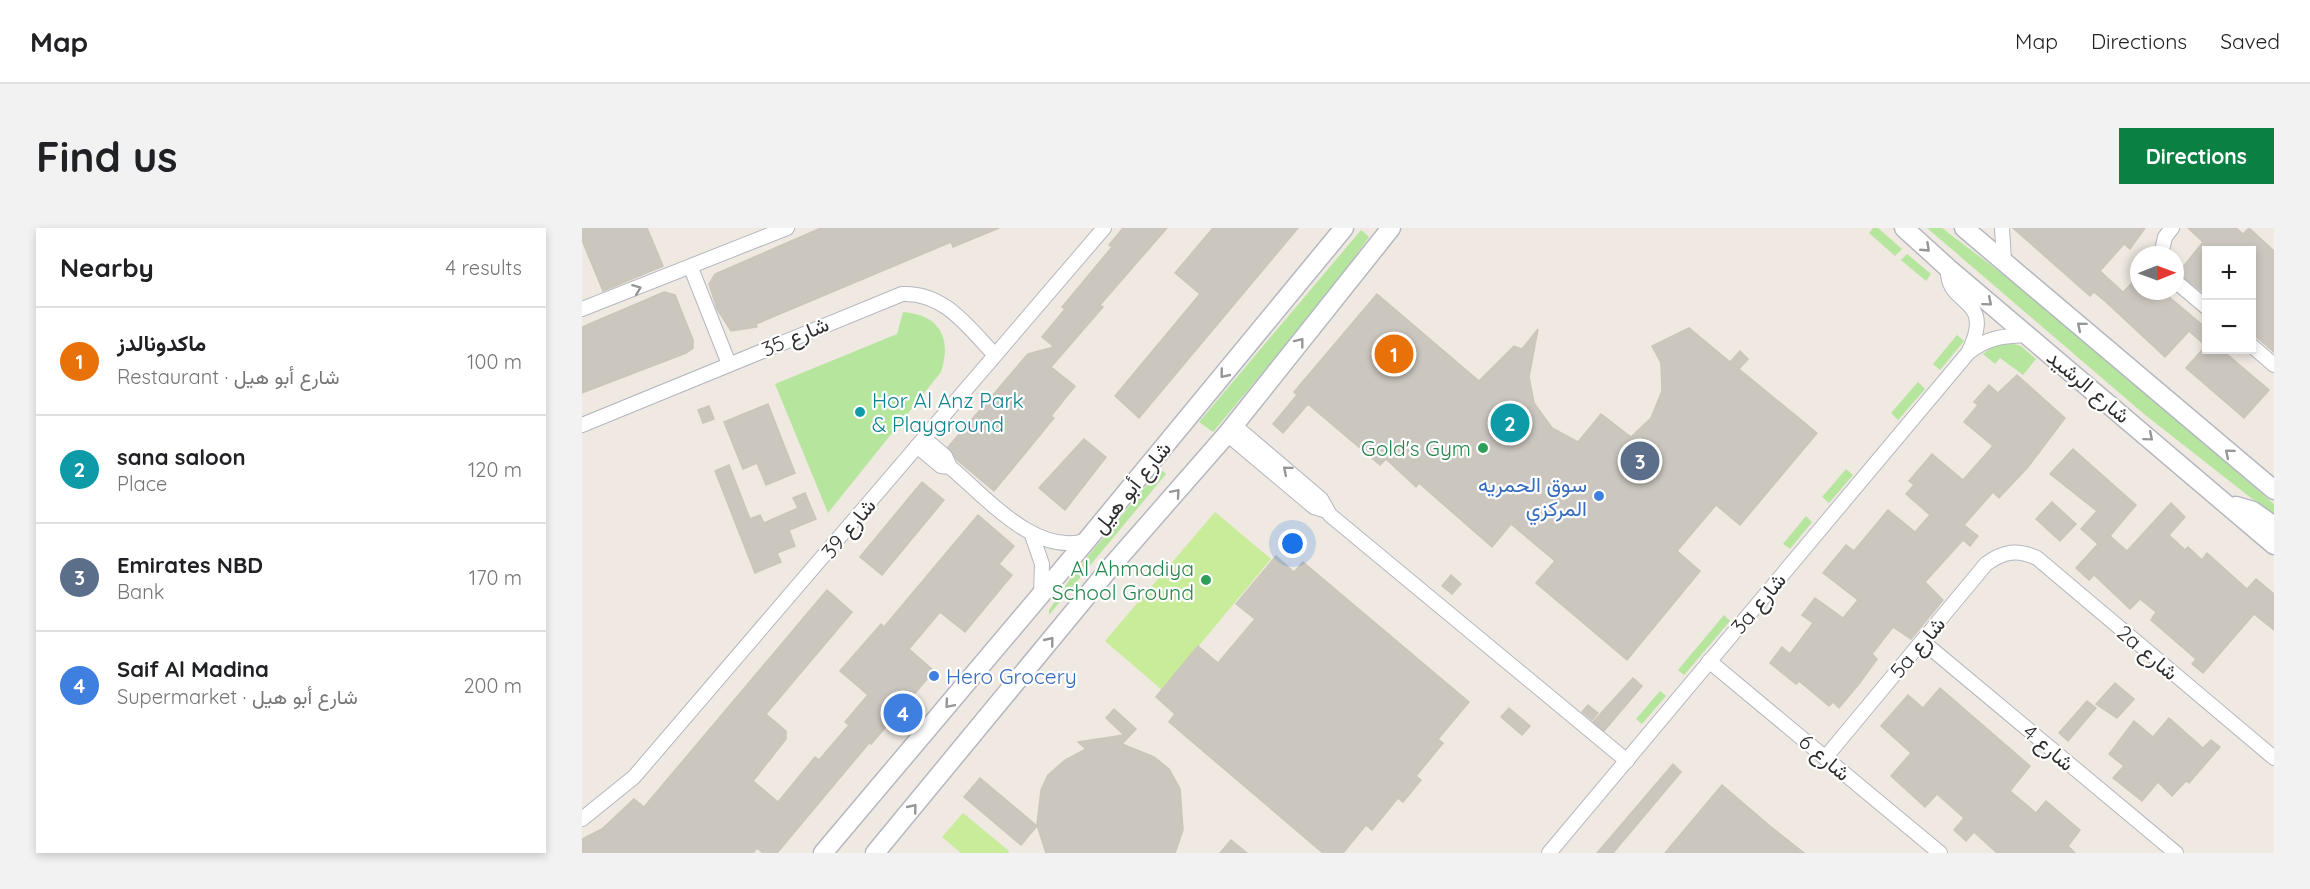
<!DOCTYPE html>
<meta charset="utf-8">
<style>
:root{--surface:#fff;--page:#f2f2f2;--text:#202124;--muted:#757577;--line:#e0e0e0;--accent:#0b8043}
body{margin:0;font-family:Quicksand,Vazirmatn,sans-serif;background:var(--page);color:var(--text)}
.controls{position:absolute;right:18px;top:18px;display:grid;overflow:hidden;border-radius:0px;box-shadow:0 3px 9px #0003}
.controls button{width:54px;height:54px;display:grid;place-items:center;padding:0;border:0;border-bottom:2px solid var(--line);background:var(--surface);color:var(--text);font:30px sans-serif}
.compass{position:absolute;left:1548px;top:18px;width:54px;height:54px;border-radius:50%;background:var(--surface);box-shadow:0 3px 9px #0003;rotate:89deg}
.you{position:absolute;left:711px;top:316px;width:21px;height:21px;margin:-15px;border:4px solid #fff;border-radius:50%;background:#1a73e8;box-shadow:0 0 0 9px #1a73e833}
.badge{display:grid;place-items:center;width:39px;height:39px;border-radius:50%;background:var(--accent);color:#fff;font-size:20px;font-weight:700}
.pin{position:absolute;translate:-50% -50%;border:3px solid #fff;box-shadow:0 2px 6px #0006}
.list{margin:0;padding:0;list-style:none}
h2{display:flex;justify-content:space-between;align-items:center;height:78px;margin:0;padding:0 24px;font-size:26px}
h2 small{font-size:20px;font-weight:400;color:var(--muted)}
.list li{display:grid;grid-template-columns:39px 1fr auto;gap:18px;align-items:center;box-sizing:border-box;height:108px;padding:0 24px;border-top:2px solid var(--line)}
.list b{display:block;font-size:22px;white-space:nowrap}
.list p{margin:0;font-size:20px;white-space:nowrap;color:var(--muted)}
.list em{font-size:20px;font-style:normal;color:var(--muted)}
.map{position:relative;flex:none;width:1692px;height:625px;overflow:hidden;border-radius:0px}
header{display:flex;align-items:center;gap:36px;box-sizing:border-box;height:84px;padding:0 30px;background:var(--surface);border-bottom:2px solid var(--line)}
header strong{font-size:28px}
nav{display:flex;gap:33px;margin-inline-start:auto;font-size:21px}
.intro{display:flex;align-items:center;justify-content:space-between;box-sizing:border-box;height:144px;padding:0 36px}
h1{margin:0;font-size:42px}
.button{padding:15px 27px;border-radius:0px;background:var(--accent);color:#fff;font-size:21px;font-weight:700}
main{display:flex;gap:36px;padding:0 36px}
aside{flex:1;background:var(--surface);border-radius:0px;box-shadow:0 3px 9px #0003}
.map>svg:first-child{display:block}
.green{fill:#b6e59e}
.pitch{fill:#c9ec9a}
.building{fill:#cbc7bf;stroke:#cbc5ba;stroke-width:1.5}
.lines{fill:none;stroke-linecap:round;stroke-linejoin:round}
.minor-casing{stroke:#b4b7c1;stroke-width:16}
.secondary-casing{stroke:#b4b7c1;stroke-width:21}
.minor{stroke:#fff;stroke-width:14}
.secondary{stroke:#fff;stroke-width:18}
.oneway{stroke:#969696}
.culture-dot{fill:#0f9aa8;stroke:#fff;stroke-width:2}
.leisure-dot{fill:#2e9e5b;stroke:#fff;stroke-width:2}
.shop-dot{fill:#3f7fe0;stroke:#fff;stroke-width:2}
.labels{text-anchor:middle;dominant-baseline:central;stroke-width:4.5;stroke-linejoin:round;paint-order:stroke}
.street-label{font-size:21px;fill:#2e2e2e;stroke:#fff}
.culture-label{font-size:21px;fill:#0d838f;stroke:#fff;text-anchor:start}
.leisure-label{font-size:21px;fill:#27864d;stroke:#fff;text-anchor:end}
.shop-label{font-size:21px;fill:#366cbe;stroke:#fff;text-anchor:end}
</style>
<header>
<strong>Map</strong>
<nav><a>Map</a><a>Directions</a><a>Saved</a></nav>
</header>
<div class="intro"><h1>Find us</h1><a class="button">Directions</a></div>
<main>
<aside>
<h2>Nearby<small>4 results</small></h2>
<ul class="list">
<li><span class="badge" style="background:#e8710a">1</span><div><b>ماكدونالدز</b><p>Restaurant · شارع أبو هيل</p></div><em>100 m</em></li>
<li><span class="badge" style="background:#0f9aa8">2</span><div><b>sana saloon</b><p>Place</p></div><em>120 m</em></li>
<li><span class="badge" style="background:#5c6f8a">3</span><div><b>Emirates NBD</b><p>Bank</p></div><em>170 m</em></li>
<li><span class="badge" style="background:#3f7fe0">4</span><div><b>Saif Al Madina</b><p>Supermarket · شارع أبو هيل</p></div><em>200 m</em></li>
</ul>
</aside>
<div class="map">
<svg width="1692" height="625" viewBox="0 0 1692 625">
<rect width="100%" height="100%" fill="#efe9e1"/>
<g class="green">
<path d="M1291 0H1296L1320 21 1313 28 1287 5Z"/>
<path d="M1345 0H1360L1452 70 1692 276V288L1562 186Z"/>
<path d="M779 2 787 9 750 61 631 204 617 194Z"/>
<path d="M1325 26 1349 46 1344 53 1319 32Z"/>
<path d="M321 84C358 87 370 110 359 144L246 285 193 156 315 106Z"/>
<path d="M1375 107 1382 113 1358 142 1351 136Z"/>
<path d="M1425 114 1439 118 1454 131 1441 147 1418 130 1413 136 1401 126 1413 117Z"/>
<path d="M1336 154 1343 161 1316 192 1309 185Z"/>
<path d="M578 241 584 246 467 387V382L493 344Z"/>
<path d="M1264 241 1271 247 1247 275 1240 269Z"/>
<path d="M1224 288 1230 294 1208 321 1201 316Z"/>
<path d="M1142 387 1148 393 1102 447 1096 442Z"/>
<path d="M1078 463 1084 468 1060 496 1054 491Z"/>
</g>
<g class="pitch">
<path d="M633 284 689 331 580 462 523 413Z"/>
<path d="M381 585 427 623 426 625H379L360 609Z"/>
</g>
<g class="building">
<path d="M0 0H65L81 38 21 63 0 12Z"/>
<path d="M239 0H417L371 19 369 14 174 96 175 99 149 103 135 81 127 56 133 46Z"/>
<path d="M541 0H585L518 77 521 79 469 139 493 158 469 188 472 190 412 263 374 231 366 219 446 126 472 119 460 109 483 81 480 79 530 19 527 17Z"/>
<path d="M631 0H716L557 190 533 168 618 66 593 45Z"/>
<path d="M1431 0H1563L1548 21 1542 16 1518 43 1541 64 1551 54 1557 59V63H1580L1624 100V118L1607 103 1583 129 1524 74 1512 64 1508 68Z"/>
<path d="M1606 0H1654L1661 6 1667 0 1692 23V124L1670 105V22H1624V60L1621 64 1596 45 1621 14Z"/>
<path d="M82 64 93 67 111 112V120L104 125 0 165V99Z"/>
<path d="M795 66 897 153 932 118 940 121 956 101 947 149 952 175 970 200 996 214 1019 186 1049 209 1069 190 1080 163 1079 135 1070 118 1107 100 1148 134 1158 123 1166 131 1157 141 1235 205 1158 297 1134 277 1095 323 1118 343 1045 432 954 355 973 333 929 296 910 319 837 255 834 259 804 231 798 237 726 176 701 205 691 196 715 167 712 164Z"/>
<path d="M1620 122H1640L1687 162 1662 190 1604 140Z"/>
<path d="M1435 147 1483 190 1446 239 1417 270 1411 264 1382 297 1396 308 1388 318 1381 312 1343 354 1361 372 1329 411 1311 399 1290 426 1295 431 1277 456 1257 480 1251 474 1247 478 1217 453 1214 456 1188 435 1200 419 1208 426 1231 395 1220 387 1233 370 1261 390 1276 372 1241 345 1264 317 1272 323 1306 282 1333 304 1348 287 1324 266 1332 257 1327 253 1350 226 1381 252 1411 218 1382 194 1396 177 1392 174 1407 157 1416 165Z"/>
<path d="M186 176 213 245 184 257 175 235 161 241 142 194Z"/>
<path d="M127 178 132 191 121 195 116 182Z"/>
<path d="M502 211 524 229 483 282 457 260Z"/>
<path d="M1491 221 1554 277 1528 308 1545 323 1589 275 1603 289 1587 307 1603 322 1606 319 1620 332 1625 325 1665 361 1674 351 1692 366V402L1672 386 1621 445 1610 436 1614 431 1569 392 1574 384 1558 371 1548 381 1512 347 1507 352 1494 340 1516 316 1499 301 1515 283 1468 246Z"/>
<path d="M147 237 168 291 178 287 182 295 216 280 211 270 223 265 234 291 207 302 213 318 195 325 199 334 173 345 133 243Z"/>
<path d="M340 254 362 272 300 347 278 329Z"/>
<path d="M1470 274 1494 296 1478 313 1454 291Z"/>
<path d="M396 287 432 318 417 336 430 347 383 404 358 384 327 421 352 443 289 516 287 515 195 625H181L175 620 171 625H0V611L20 601 52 571 62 579 245 362 270 384 184 486 204 503V511L171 553 196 574 233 529 237 532 267 497 263 494 286 467 258 443 299 396 302 399Z"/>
<path d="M694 328 712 344 721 334 887 474 856 511 861 515 834 548 839 552 821 574 816 570 790 602 784 597 761 625H741L587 494 593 486 574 469 616 418 636 435 673 391 654 376Z"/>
<path d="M869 347 879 356 870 366 860 358Z"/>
<path d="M1051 450 1060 458 1022 503 1011 494Z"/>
<path d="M1533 455 1552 471 1535 490 1514 476Z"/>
<path d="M1358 460 1448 538 1428 563 1454 585 1464 573 1498 602 1486 618 1493 625H1415L1392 604 1384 613 1372 602 1382 590 1355 566 1343 579 1309 548 1329 525 1299 498 1326 467 1341 480Z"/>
<path d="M1505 473 1514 480 1486 513 1477 505Z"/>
<path d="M1006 477 1016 485 1010 492 1000 484Z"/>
<path d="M927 480 948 498 940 507 919 489Z"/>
<path d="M532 481 554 501 540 516 572 529 587 541 598 561 601 602 593 625H464L455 597 459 562 466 547 483 532 504 521 496 514 542 507 524 490Z"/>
<path d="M1587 490 1621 520 1629 512 1638 519 1607 555 1604 553 1590 568 1576 554 1560 573 1531 550 1542 538 1527 526 1552 493 1571 509Z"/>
<path d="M1091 536 1099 544 1031 625H1015Z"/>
<path d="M398 550 455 598 439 617 382 569Z"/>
<path d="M1140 557 1188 598 1222 625H1083Z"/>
<path d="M649 612 665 625H638Z"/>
</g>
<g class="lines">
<defs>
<g id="minor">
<path d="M1420 0 1422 33"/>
<path d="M1579 27 1583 9 1590 0"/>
<path d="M109 40 147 136"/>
<path d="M1366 40C1363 80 1414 66 1387 123"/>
<path d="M1593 53 1624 79"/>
<path d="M0 81 205 0"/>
<path d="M1670 118 1692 137"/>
<path d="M0 197 320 66C362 64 385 98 412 126"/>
<path d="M652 197 739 271 748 287 1045 533"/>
<path d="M645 206 732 279 745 283"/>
<path d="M342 210 363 228 368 239C404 269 455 330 505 312"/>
<path d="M335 218 359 238 368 239"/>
<path d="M450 307 460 336 459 366"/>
<path d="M1340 413 1594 625"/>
<path d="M1127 433 1358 625"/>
<path d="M1243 530 1404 336C1422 323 1435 321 1455 330L1692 530"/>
<path d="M0 591 52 549 522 0"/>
<path d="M967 625 1386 125C1405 109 1422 108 1446 107"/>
</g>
<g id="secondary">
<path d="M1322 0 1366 40 1692 317"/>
<path d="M1382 0 1692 262"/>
<path d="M1654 278 1671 283 1692 298"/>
<path d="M241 625 505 312 762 0"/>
<path d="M293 625 527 341 645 206 809 0"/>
</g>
</defs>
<use href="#minor" class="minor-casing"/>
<use href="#secondary" class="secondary-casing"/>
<use href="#minor" class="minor"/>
<use href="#secondary" class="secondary"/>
</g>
<defs><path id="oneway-chevron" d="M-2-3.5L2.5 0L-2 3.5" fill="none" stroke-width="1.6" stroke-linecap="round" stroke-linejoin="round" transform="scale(1.5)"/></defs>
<g class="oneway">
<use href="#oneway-chevron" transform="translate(1344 20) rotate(43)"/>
<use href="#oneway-chevron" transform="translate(55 61) rotate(-21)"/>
<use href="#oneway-chevron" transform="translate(1406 74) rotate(40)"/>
<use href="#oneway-chevron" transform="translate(1499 98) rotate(-140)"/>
<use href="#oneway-chevron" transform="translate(718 114) rotate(-52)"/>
<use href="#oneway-chevron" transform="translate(642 146) rotate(129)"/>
<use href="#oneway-chevron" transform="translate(1567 209) rotate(40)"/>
<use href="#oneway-chevron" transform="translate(1647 225) rotate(-140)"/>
<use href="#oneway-chevron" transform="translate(705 242) rotate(-140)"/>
<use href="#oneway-chevron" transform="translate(594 265) rotate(-49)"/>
<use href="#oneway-chevron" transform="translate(468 413) rotate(-51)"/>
<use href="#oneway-chevron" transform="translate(367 476) rotate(130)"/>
<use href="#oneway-chevron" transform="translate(331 580) rotate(-51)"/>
</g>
<circle class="culture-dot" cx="278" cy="184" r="6"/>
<g class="leisure-dot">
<circle cx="901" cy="220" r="6"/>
<circle cx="624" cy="352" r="6"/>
</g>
<g class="shop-dot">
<circle cx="1017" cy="268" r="6"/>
<circle cx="352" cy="448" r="6"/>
</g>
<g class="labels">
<g class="street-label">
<text transform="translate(213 108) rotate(-23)">شارع 35</text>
<text transform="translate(1507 158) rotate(40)">شارع الرشيد</text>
<text transform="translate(549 259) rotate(-51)">شارع أبو هيل</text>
<text transform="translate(266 300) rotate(-50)">شارع 39</text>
<text transform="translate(1176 375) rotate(-50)">3a شارع</text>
<text transform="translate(1335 419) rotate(-50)">5a شارع</text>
<text transform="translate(1566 424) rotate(40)">2a شارع</text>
<text transform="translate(1467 519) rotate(40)">شارع 4</text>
<text transform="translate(1243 529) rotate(40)">شارع 6</text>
</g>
<g class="culture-label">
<text x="290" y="172">Hor Al Anz Park<tspan x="290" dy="24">&amp; Playground</tspan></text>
</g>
<g class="leisure-label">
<text x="889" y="220">Gold's Gym</text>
<text x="612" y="340">Al Ahmadiya<tspan x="612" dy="24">School Ground</tspan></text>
</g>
<g class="shop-label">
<text x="1005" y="256">سوق الحمريه<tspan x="1005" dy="24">المركزي</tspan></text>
<text x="364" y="448" text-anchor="start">Hero Grocery</text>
</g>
</g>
</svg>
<div class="controls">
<button>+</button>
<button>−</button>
</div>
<svg class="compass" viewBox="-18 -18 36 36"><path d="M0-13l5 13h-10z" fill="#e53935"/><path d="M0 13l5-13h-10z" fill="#757577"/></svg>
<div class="you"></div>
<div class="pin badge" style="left:812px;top:126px;background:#e8710a">1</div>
<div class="pin badge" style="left:928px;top:195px;background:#0f9aa8">2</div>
<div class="pin badge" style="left:1058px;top:233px;background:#5c6f8a">3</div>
<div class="pin badge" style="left:321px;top:485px;background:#3f7fe0">4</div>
</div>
</main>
